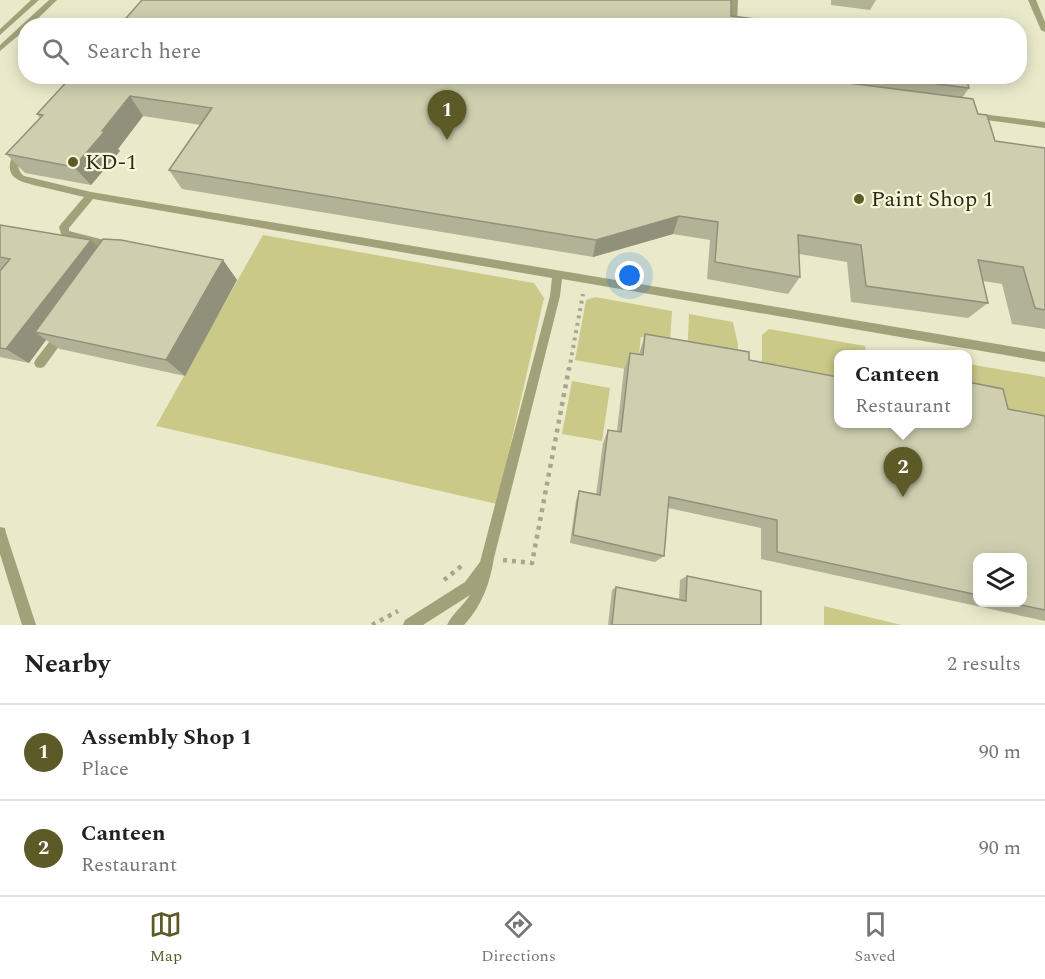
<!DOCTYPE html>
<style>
:root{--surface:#fff;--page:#f2f2f2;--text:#222;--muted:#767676;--line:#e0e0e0;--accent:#5c5b28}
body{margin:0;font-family:Spectral,serif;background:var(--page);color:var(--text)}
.controls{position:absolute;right:18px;bottom:18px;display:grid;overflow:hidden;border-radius:12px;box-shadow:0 3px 15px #0003}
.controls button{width:54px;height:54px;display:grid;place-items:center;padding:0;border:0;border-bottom:2px solid var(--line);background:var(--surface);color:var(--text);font:30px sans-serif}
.you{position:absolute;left:630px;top:276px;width:21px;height:21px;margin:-15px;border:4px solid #fff;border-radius:50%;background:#1a73e8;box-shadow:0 0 0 9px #1a73e833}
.badge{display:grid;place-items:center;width:39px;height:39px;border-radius:50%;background:var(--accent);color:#fff;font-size:20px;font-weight:700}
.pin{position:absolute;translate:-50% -50px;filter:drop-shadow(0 2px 3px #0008)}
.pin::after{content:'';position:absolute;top:32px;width:21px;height:18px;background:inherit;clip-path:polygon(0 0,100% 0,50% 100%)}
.popup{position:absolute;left:834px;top:350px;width:138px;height:78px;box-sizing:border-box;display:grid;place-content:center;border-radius:12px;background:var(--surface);filter:drop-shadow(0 2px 4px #0005);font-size:20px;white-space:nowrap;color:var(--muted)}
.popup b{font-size:22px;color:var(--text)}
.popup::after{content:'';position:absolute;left:50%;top:100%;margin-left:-12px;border:12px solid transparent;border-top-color:var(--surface)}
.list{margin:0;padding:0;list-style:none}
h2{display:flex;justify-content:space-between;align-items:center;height:78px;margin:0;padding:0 24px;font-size:26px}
h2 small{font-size:20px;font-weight:400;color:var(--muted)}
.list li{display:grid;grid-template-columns:39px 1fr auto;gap:18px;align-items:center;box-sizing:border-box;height:96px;padding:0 24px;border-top:2px solid var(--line)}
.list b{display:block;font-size:22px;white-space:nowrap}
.list p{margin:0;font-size:20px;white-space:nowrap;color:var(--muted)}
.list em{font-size:20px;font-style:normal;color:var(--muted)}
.icon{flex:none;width:33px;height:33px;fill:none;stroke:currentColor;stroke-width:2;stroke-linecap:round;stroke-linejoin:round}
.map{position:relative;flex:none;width:1045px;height:625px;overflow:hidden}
.search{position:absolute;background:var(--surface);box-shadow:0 3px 15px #0003;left:18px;right:18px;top:18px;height:66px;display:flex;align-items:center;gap:15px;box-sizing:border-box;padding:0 21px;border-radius:24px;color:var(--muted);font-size:22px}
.sheet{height:270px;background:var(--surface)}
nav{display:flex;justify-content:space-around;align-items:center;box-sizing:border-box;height:84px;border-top:2px solid var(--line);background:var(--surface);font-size:16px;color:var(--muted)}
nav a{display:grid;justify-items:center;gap:3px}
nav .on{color:var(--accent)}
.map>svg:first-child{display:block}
.green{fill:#cac988}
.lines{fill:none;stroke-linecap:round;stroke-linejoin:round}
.path-far1{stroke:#a7a78f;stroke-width:4;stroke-dasharray:3 4.5;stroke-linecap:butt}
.path{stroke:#a7a78f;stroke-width:4.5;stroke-dasharray:4 5;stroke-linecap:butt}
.service{fill:#a1a17a;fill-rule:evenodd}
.wall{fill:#b2b297;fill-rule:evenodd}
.shaded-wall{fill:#91917b}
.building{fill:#cfcfb0;stroke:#91917b;stroke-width:1.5}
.poi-dot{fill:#5c5b28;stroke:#f7f8d8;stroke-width:2}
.labels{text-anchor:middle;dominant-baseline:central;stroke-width:4.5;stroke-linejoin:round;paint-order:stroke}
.poi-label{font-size:22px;fill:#29291d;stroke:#f7f8d8;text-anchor:start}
</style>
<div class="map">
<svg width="1045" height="625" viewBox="0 0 1045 625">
<rect width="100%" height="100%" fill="#eaeacb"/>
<g class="green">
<path d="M263 235 534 283 544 298 497 504 156 426Z"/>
<path d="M595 297 672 311 670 342 641 337 637 371 575 360 586 300Z"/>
<path d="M689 314 733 322 738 345 737 368 687 359Z"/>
<path d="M769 329 865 346 866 354H838V396L762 381V335Z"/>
<path d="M968 364 1045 377V436L968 402Z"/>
<path d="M572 381 610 388 602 441 562 434Z"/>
<path d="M824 606 901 625H824Z"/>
</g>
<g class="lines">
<path class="path-far1" d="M569 370 583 294"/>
<g class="path">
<path d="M503 560 532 563 569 368"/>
<path d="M444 580 464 564"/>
<path d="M372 625 398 611"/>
</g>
<g class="service">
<path d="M31 0H39L0 35V29Z"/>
<path d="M49 0H57L30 26H26V29L0 51V45Z"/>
<path d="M730 0H738L737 26H729Z"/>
<path d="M1028 0H1036L1045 22V32L1041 30Z"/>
<path d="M974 113 1045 122V128L971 118 970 116Z"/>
<path d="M19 147 23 150C18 159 15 169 24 176L91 192 1045 352V362L562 279 560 296 494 558C490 583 482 606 464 625H447C452 614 463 606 470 595L423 625H403L405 620 465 582 480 562 550 296 552 278 93 199 69 228V231L116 243 118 246 113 250 62 237 59 227 61 224 84 197C70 194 56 190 42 187 17 181 0 178 16 148Z"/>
<path d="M61 330 65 332 66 335 65 338 44 367 40 368 36 367 34 363 36 359 57 332Z"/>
<path d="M0 527 5 528 6 533 36 625H22L0 554Z"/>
</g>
</g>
<g class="wall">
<path d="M831 0H876L870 10 831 5Z"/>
<path d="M72 76H966L969 88 962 98 978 114 995 141 1045 148V329L1012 324 1002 284 983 281 988 303 968 318 851 302 847 262 799 254 800 277 788 294 707 279 710 240 673 234 593 257 182 189 169 170 201 125 143 116 118 149 120 151 91 185 25 173 6 154 40 118 37 114Z"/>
<path d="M0 225 91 240 97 246 223 260 237 280 185 376 60 349 46 340 29 363 0 357V271L1 270 0 269Z"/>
<path d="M645 334 749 360 1045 416V621L761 559V528L668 508 664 556 655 562 570 543 576 501 579 491 596 495 603 443 608 430 617 431 624 369 630 353 639 354ZM978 558 1023 603H978Z"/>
<path d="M687 576 761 625H608L612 590 616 587 679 599 680 580Z"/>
</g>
<g class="shaded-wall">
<path d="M130 96 143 116 118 149 120 151 91 185 74 167Z"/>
<path d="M679 216 673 234 593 257 596 240Z"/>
<path d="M91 240 108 256 35 332 46 340 29 363 6 349Z"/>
<path d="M223 260 237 280 185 376 166 360Z"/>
</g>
<g class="building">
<path d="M142 0H731V16L814 26H119Z"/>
<path d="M72 76H794L973 99 978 114 987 115 995 141 1045 148V310L1035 308 1023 267 978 260 988 303 866 286 861 245 798 235 800 277 715 262 718 222 679 216 596 240 169 170 212 108 130 96 102 131H105L74 167 6 154 43 115 37 114Z"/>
<path d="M877 76H966L969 88Z"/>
<path d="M0 225 91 240 6 349 0 348V271L10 259 0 257Z"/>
<path d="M103 239 121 240 223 260 166 360 35 332Z"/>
<path d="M645 334 749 352V360L838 377V423H968V382L1003 389 1008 409 1045 416V610L1011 603H1023V558H978V595L777 552V520L669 497 664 556 573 535 579 491 600 495 608 430 621 432 630 353 643 355Z"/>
<path d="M687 576 761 591V625H612L616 587 686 601Z"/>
</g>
<g class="poi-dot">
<circle cx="73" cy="162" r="6"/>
<circle cx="859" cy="199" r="6"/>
</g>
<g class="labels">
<g class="poi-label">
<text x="85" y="162">KD-1</text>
<text x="871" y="199">Paint Shop 1</text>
</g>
</g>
</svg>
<div class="controls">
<button><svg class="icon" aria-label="layers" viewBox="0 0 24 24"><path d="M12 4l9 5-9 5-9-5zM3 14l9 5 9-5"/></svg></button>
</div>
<div class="you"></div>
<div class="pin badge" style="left:447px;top:140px">1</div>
<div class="pin badge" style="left:903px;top:497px">2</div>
<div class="popup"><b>Canteen</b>Restaurant</div>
<div class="search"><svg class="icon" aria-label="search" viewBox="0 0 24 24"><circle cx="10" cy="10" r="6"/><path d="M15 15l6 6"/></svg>Search here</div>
</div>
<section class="sheet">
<h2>Nearby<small>2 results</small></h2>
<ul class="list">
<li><span class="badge">1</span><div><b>Assembly Shop 1</b><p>Place</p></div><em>90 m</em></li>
<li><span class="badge">2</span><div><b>Canteen</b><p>Restaurant</p></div><em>90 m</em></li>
</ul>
</section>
<nav>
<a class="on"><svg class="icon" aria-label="map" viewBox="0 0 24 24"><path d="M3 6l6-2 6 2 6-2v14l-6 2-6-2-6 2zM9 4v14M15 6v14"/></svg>Map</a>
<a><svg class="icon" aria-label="directions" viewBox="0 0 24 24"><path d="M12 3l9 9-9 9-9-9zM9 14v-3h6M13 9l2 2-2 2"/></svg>Directions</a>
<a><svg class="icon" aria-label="saved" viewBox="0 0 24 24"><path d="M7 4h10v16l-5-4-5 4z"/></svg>Saved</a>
</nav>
